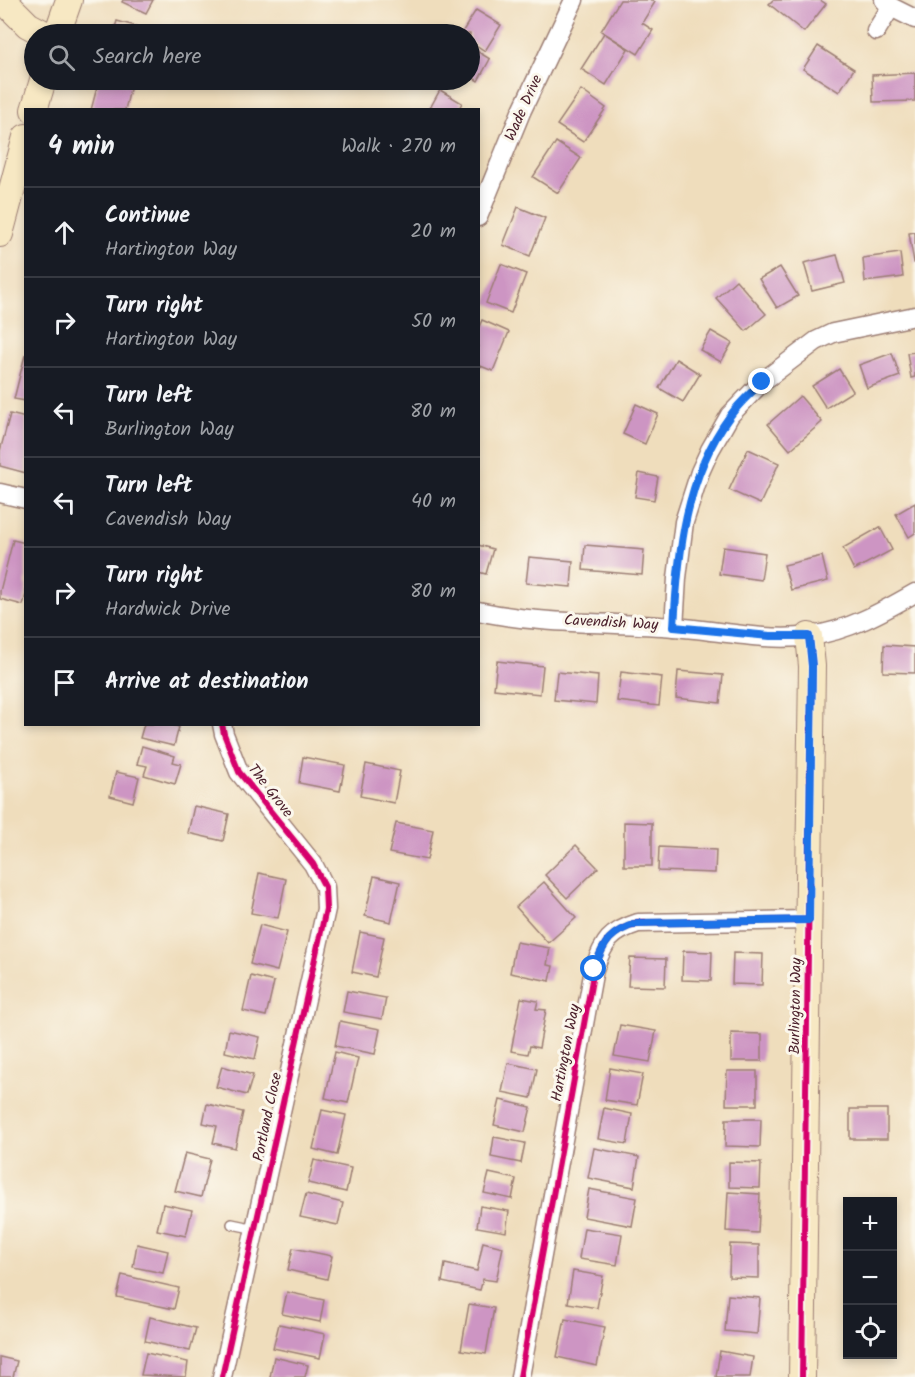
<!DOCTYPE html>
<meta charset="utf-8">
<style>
:root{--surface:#171b24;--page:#242831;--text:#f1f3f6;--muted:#9ea1a6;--line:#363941}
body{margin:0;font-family:Kalam,sans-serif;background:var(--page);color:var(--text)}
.controls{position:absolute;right:18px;bottom:18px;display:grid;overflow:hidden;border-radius:0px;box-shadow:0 3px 9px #0003}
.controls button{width:54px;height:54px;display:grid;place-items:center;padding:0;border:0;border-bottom:2px solid var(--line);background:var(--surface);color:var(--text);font:30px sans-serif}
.stop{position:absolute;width:18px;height:18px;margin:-14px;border:4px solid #1a73e8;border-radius:50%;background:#fff}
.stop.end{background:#1a73e8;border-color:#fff;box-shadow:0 2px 6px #0008}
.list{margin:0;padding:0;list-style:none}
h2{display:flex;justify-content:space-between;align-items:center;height:78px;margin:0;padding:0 24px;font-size:26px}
h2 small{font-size:20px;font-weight:400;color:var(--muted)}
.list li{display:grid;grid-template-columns:39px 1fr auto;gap:18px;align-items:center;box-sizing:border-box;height:90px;padding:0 24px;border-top:2px solid var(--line)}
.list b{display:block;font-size:22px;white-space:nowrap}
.list p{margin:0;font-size:20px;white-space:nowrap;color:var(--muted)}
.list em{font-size:20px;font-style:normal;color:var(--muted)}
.icon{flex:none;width:33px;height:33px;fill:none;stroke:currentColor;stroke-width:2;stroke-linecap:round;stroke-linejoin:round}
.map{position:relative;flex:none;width:915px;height:1377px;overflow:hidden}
.search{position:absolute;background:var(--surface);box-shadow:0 3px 9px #0003;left:24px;top:24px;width:456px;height:66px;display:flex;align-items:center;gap:15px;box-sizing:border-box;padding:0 21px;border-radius:33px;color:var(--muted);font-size:22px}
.panel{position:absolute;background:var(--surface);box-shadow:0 3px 9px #0003;left:24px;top:108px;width:456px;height:618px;border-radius:0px}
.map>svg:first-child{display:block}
.building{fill:#cd95c3}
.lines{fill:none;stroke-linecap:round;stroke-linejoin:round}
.lane-casing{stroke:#9c7e74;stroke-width:12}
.street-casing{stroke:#9c7e74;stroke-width:21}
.secondary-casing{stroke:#9c7e74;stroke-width:28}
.lane{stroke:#fff;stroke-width:9}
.street{stroke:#fff;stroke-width:18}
.secondary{stroke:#f7e8c3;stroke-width:26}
.cycleway-casing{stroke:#fbf7ec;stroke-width:10}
.cycleway{stroke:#d6006c;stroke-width:6}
.route{stroke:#1a73e8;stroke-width:8}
.labels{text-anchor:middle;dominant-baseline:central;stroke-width:6;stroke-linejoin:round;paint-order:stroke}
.street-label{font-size:15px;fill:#4a1f2b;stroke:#fbf7ec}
</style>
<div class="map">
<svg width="915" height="1377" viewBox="0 0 915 1377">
<rect width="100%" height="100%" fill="#fbf7ec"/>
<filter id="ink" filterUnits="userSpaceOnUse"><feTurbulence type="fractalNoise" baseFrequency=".0167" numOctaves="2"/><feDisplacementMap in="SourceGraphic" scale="12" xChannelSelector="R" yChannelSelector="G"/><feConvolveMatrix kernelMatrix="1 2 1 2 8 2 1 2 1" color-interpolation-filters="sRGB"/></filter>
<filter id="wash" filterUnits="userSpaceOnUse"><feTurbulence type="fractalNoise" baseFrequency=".008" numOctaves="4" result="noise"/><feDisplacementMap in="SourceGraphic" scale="24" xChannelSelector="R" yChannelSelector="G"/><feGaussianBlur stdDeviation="1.35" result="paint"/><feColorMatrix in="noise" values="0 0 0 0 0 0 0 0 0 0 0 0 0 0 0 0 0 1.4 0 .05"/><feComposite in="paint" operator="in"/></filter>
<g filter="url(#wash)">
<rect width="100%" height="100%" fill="#efddbc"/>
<g id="blocks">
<g class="building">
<path d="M123 0H153L146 13 122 2Z"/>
<path d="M620 0H652L655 2 642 23 653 30 638 54 601 31Z"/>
<path d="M773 0H820L826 4 804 32 769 4Z"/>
<path d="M476 10 501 25 485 51 470 41V34H461Z"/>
<path d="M117 21 146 29 145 34H113Z"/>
<path d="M604 33 628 49 606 85 581 69Z"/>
<path d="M818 46 854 69 839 92 803 69Z"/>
<path d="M470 47 490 59 478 81 470 76Z"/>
<path d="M915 73V101L873 102 872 75Z"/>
<path d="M99 80H111L131 85 125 110H91Z"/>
<path d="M440 90 462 103 458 110H429Z"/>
<path d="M581 90 606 108 583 142 557 125Z"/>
<path d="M556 142 581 158 558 193 533 177Z"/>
<path d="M518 207 545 218 530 256 503 245Z"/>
<path d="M915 232V263H914L909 233Z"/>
<path d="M900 253 903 277 865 282 863 258Z"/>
<path d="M837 255 845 283 812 291 804 263Z"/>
<path d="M501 264 526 274 511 313 486 303Z"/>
<path d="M780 267 798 296 777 308 759 279Z"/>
<path d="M736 280 766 314 746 331 716 298Z"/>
<path d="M482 320 509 332 493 371 478 365V329Z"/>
<path d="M711 331 732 343 721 362 700 350Z"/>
<path d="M915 352V377L911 378 907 353Z"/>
<path d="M892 353 900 376 867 388 859 365Z"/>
<path d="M25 355H26V401L14 399Z"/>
<path d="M676 359 700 374 683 402 659 388Z"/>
<path d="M839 369 853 391 826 408 812 386Z"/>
<path d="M800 396 822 422 790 450 768 424Z"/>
<path d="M636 404 658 414 645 444 623 434Z"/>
<path d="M10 414 26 418V473L0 466V451Z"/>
<path d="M748 449 779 463 760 504 729 490Z"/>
<path d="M639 473 658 477 654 500 635 497Z"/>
<path d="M915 503V533L909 537 896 514Z"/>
<path d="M880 527 892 550 854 570 843 548Z"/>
<path d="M13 540 26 543V594L23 605 0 599V591Z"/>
<path d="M478 545 493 549 486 574 478 572Z"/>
<path d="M585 545 644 550 642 575 583 570Z"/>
<path d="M723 547 765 553 761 580 719 574Z"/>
<path d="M822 556 828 581 791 590 784 565Z"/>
<path d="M529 557 573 561 571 587 526 583Z"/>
<path d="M884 645 915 647V673L883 672Z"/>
<path d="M497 661 543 666 540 694 494 689Z"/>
<path d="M678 671 723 675 720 703 676 698Z"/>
<path d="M557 672 598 676 596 704 554 700Z"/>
<path d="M621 672 662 677 659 706 617 701Z"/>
<path d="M144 724H169L179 727 174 746 140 738Z"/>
<path d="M142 746 175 756 173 762 181 764 175 784 144 775 147 766 137 764Z"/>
<path d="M303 757 345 765 340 791 299 783Z"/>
<path d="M366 764 400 771 394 803 360 796Z"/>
<path d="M116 772 139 777 133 802 110 796Z"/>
<path d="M194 806 229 814 223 841 188 833Z"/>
<path d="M624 822 652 823V866H624Z"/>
<path d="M396 823 433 830 427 860 389 853Z"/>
<path d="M576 845 598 868 567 898 545 875Z"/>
<path d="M659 847 716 850 715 873 658 871Z"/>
<path d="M259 873 286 879 278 918 251 913Z"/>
<path d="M374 876 400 882 391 922 365 916Z"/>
<path d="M544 882 576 918 548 943 516 907Z"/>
<path d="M260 925 287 932 277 971 250 964Z"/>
<path d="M360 932 384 937 376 977 352 972Z"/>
<path d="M516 942 550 948 547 965 553 966 550 981 510 973Z"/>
<path d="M683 951 712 952 711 981 682 980Z"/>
<path d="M733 953 763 954 762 985 732 984Z"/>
<path d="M630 958 666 959 665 987 628 986Z"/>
<path d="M251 976 274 982 266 1016 243 1011Z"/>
<path d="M347 991 386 998 382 1019 343 1012Z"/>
<path d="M521 998 538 1001 536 1009 546 1010 539 1048 530 1046 528 1054 511 1051Z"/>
<path d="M340 1021 380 1029 375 1054 335 1046Z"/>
<path d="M620 1025 656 1031 650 1062 614 1056Z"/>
<path d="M229 1030 260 1037 255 1059 225 1052Z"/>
<path d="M731 1033 762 1034V1061H731Z"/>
<path d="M335 1052 358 1058 348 1103 325 1098Z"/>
<path d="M508 1063 537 1069 531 1098 502 1092Z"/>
<path d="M222 1066 253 1075 247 1095 216 1087Z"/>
<path d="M610 1068 643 1074 637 1105 605 1100Z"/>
<path d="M727 1071H757V1105H726Z"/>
<path d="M500 1100 531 1107 525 1132 494 1125Z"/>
<path d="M207 1104 243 1112 235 1148 213 1143 217 1126 203 1123Z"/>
<path d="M604 1108 632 1114 627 1144 598 1139Z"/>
<rect x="850" y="1109" width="37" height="30"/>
<path d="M322 1110 346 1115 337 1155 313 1149Z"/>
<path d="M726 1119H761L760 1147 725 1146Z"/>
<path d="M494 1137 525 1143 521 1163 491 1157Z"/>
<path d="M594 1148 639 1157 634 1187 588 1178Z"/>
<path d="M185 1153 210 1159 201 1197 175 1191Z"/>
<path d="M314 1160 351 1168 346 1192 308 1183Z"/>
<path d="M729 1162 761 1163 760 1188 729 1187Z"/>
<path d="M489 1173 516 1179 512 1199 484 1193Z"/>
<path d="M589 1189 637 1198 632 1226 584 1217Z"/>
<path d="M728 1192 760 1194 758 1233 726 1231Z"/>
<path d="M306 1194 343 1203 338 1225 300 1217Z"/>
<path d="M163 1204 192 1210 186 1236 157 1230Z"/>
<path d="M480 1206 509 1211 506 1232 477 1227Z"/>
<path d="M584 1228 622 1234 617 1265 579 1259Z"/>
<path d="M483 1242 503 1247 496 1281 483 1279 480 1290 442 1282 445 1264 477 1271Z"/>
<path d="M137 1244 168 1251 163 1273 133 1267Z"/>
<path d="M730 1244 759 1245V1278L729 1277Z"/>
<path d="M293 1248 332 1256 327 1279 288 1270Z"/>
<path d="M573 1271 603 1276 597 1308 568 1303Z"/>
<path d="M122 1275 179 1288 174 1309 117 1297Z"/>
<path d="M287 1292 324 1300 320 1322 282 1314Z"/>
<path d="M728 1295 760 1298 757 1334 725 1331Z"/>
<path d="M469 1304 494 1308 486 1354 461 1350Z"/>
<path d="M150 1317 196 1328 190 1351 145 1341Z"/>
<path d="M565 1319 605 1327 597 1366 557 1357Z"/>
<path d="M279 1324 325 1334 320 1358 273 1348Z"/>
<path d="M720 1351 753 1357 750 1377H716Z"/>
<path d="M146 1353 188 1362 186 1377 141 1375Z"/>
<path d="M0 1357 17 1361 13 1377H0Z"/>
<path d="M274 1357 308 1365 305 1377H270Z"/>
</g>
</g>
</g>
<g filter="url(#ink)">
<use href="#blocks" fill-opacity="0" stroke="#9c7e74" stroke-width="1.5"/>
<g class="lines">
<defs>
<path id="lane" d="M232 1224 256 1229"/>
<g id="street">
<path d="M891 7 915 19"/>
<path d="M876 31 891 7 884 0"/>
<path d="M478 217 521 112 574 0"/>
<path d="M0 493 26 499"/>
<path d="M478 611C542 625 609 622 674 627 718 630 765 642 810 636 848 631 882 612 915 593"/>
<path d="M674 627 677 578 684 522 700 472 710 450 730 415 762 382 816 341 833 333 915 316"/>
<path d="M222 724 224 734 239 772 313 864 325 887 326 909 222 1377"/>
<path d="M520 1377 594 969C604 941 610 932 638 923L809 920"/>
</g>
<g id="secondary">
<path d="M3 0 28 25 45 34"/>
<path d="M57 34 69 0"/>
<path d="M34 110 43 80"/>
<path d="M0 234 26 137"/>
<path d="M802 1377 812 666 809 636"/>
</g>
</defs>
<use href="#lane" class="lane-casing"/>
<use href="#street" class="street-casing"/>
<use href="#secondary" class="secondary-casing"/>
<use href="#lane" class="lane"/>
<use href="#street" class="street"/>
<use href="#secondary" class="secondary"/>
<defs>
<g id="cycleway">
<path d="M222 724 224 734 239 772 313 864 325 887 326 909 222 1377"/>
<path d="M520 1377 594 969C604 941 610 932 638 923L809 920"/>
<path d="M802 1377 812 666 809 636"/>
</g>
</defs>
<use href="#cycleway" class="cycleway-casing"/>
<use href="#cycleway" class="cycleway"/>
</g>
</g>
<g class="lines" filter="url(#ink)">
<path class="route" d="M594 969C604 941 610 932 638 923L809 920 812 666 809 636H770L674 627C678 553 685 477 730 416 739 403 751 393 762 382"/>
</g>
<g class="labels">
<g class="street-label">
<text transform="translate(524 108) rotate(-66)">Wade Drive</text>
<text transform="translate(611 623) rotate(3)">Cavendish Way</text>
<text transform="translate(270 791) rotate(52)">The Grove</text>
<text transform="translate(796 1006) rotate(-89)">Burlington Way</text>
<text transform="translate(566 1053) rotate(-79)">Hartington Way</text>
<text transform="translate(268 1117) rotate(-78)">Portland Close</text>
</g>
</g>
</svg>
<div class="controls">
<button>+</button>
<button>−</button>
<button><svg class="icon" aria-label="locate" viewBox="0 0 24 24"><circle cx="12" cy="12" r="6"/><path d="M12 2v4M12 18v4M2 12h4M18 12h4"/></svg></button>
</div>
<div class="stop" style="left:594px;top:969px"></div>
<div class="stop end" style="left:762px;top:382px"></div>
<div class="search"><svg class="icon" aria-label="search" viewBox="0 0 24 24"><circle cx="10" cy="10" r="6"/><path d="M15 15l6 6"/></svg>Search here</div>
<section class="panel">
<h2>4 min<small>Walk · 270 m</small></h2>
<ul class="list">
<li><svg class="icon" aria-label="ahead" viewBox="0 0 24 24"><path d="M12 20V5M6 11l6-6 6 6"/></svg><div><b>Continue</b><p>Hartington Way</p></div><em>20 m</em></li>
<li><svg class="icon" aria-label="right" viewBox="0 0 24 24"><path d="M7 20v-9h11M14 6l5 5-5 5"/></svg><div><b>Turn right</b><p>Hartington Way</p></div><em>50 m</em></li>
<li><svg class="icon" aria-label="left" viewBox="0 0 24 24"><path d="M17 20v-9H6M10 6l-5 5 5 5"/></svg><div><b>Turn left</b><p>Burlington Way</p></div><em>80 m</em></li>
<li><svg class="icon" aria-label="left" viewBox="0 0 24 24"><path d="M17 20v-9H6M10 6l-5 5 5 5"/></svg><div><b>Turn left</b><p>Cavendish Way</p></div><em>40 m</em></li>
<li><svg class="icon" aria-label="right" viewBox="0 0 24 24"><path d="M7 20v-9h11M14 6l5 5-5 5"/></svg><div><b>Turn right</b><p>Hardwick Drive</p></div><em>80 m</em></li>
<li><svg class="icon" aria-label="arrive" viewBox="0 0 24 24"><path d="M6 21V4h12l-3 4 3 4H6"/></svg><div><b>Arrive at destination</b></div></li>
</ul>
</section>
</div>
